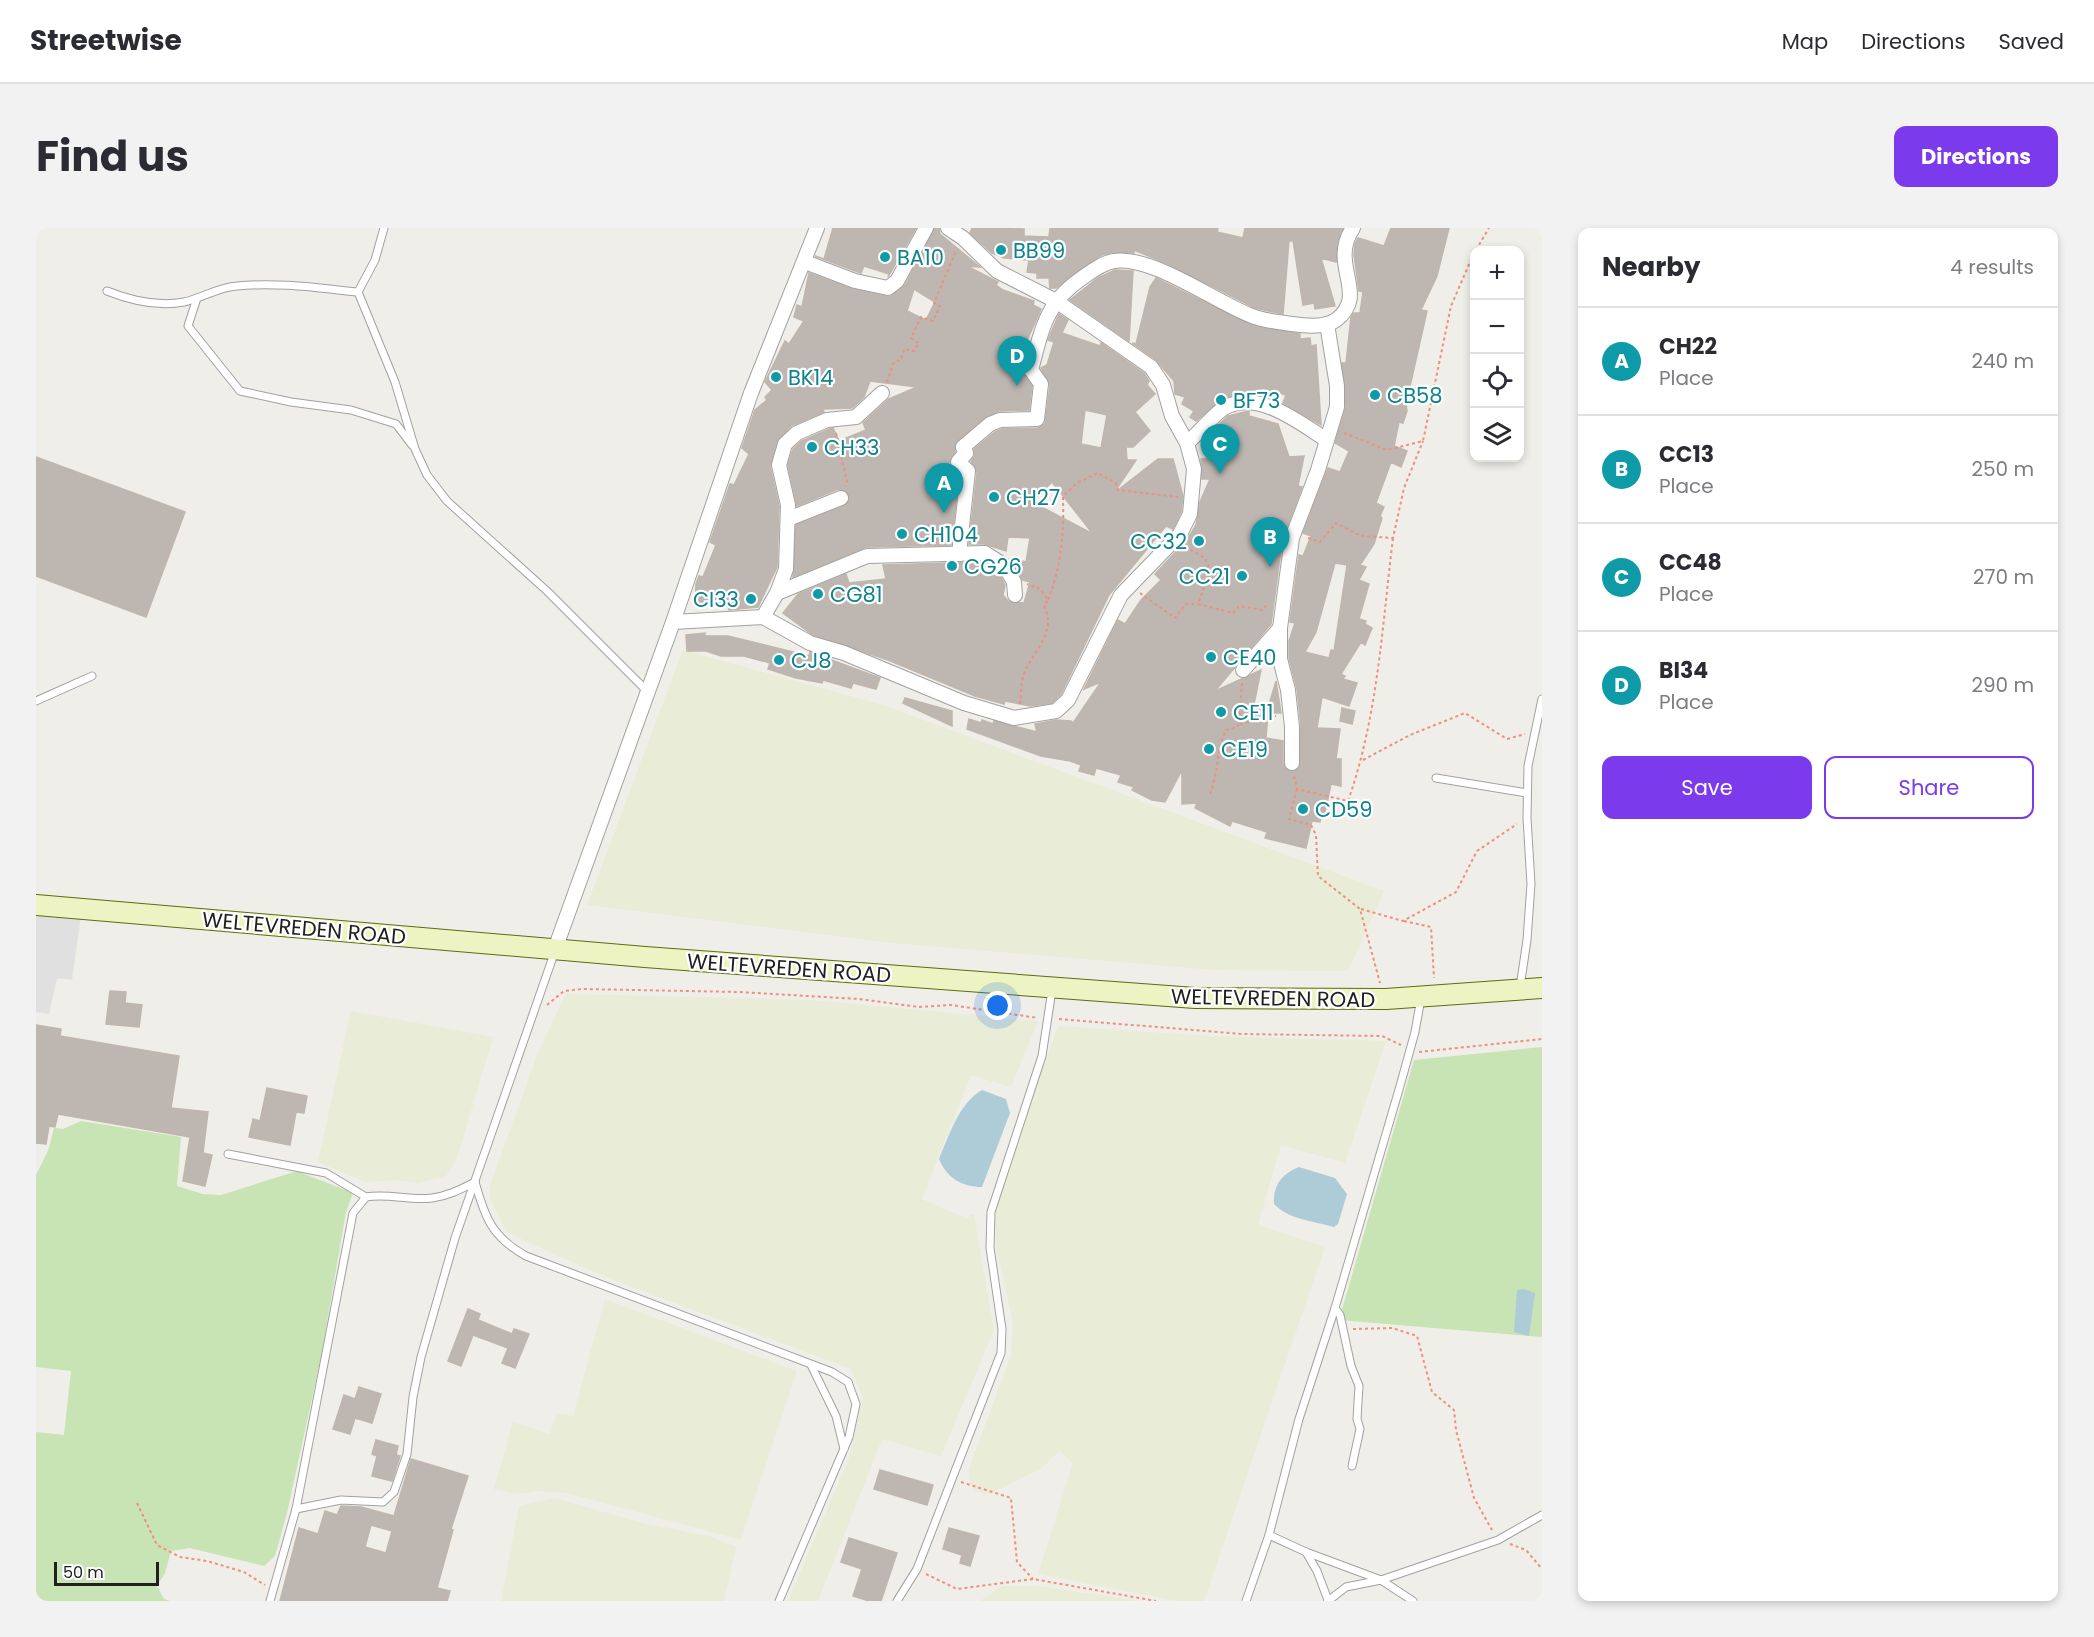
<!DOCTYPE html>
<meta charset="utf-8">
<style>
:root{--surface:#fff;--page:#f2f2f3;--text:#2b2b33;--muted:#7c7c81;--line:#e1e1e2;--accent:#7c3aed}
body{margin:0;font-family:Poppins,sans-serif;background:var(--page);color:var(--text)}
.controls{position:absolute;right:18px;top:18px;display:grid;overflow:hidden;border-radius:12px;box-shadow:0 3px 9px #0003}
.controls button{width:54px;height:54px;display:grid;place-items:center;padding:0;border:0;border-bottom:2px solid var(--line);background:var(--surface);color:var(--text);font:30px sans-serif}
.scale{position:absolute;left:18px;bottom:15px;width:105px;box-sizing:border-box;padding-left:6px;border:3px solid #202020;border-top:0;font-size:16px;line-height:21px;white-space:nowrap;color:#202020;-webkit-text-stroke:4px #fff;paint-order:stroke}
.you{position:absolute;left:962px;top:778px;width:21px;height:21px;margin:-15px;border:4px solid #fff;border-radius:50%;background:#1a73e8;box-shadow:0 0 0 9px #1a73e833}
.badge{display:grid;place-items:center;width:39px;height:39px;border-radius:50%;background:var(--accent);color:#fff;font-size:20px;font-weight:700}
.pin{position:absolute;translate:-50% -50px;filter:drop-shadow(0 2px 3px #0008)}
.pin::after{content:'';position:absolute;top:32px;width:21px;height:18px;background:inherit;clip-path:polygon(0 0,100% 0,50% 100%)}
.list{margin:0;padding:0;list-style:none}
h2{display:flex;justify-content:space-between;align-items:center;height:78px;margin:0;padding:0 24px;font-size:26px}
h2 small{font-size:20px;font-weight:400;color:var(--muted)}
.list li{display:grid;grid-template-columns:39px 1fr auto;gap:18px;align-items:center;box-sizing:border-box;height:108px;padding:0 24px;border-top:2px solid var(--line)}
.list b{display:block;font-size:22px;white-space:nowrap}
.list p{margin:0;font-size:20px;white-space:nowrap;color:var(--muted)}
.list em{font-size:20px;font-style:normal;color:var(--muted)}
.actions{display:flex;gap:12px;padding:18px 24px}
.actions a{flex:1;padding:14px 0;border:2px solid var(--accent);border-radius:12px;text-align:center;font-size:21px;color:var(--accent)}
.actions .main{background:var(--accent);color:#fff}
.icon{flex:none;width:33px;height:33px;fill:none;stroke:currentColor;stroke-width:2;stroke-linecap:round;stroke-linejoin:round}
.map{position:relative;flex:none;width:1506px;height:1373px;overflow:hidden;border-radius:12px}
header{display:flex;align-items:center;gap:36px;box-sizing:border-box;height:84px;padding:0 30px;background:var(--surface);border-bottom:2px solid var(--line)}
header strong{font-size:28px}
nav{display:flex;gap:33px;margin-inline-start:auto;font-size:21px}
.intro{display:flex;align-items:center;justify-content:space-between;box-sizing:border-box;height:144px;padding:0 36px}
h1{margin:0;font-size:42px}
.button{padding:15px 27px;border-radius:12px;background:var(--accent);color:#fff;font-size:21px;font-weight:700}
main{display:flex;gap:36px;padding:0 36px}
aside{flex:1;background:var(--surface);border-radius:12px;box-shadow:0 3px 9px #0003}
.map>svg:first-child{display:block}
.farmland{fill:#e9ecd6}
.grass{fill:#c8e3b4}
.parking{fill:#e0e0e0}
.water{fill:#aecbd8}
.building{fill:#bdb6b1;stroke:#c0b6ac;stroke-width:1.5;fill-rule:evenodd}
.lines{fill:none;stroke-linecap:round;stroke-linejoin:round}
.lane-casing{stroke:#a1a1a1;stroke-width:9}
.street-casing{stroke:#a1a1a1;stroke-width:16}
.secondary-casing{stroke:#5c6c12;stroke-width:22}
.path{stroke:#ea917f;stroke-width:2;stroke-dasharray:3 3;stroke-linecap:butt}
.lane{stroke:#fff;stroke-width:7}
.street{stroke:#fff;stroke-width:14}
.secondary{stroke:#edf3c3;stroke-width:20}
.culture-dot{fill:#0f9aa8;stroke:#fff;stroke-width:2}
.labels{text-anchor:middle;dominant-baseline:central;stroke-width:4.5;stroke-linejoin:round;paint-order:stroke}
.culture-label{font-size:21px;fill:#0d838f;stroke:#fff;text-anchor:start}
.street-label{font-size:21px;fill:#202020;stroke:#fff}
</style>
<header>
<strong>Streetwise</strong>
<nav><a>Map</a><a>Directions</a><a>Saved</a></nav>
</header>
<div class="intro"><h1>Find us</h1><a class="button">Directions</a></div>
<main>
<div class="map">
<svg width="1506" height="1373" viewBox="0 0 1506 1373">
<rect width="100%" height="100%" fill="#f0eee8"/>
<g class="farmland">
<path d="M647 422 847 477 1348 663 1312 743 1179 742 857 715 551 677Z"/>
<path d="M530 766 775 772 1002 793 975 859 935 847 886 971 932 991 934 986 938 987 958 1102 905 1228 846 1211 782 1373H752L813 1230 827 1170 815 1141 575 1051 491 1014 470 1003 454 971V957L503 822Z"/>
<path d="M315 783 457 809 421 930 410 948 382 955 361 952 329 954 282 934Z"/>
<path d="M1022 798 1175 808 1350 813 1309 935 1245 917 1222 997 1289 1019 1168 1373H1141L1002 1346 1037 1235 1023 1223 1006 1240 951 1267 940 1263 934 1254 933 1241 975 1127 977 1094 960 1019 959 975Z"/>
<path d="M569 1071 761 1143 705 1312 531 1265 500 1263 480 1266 458 1261 477 1194 514 1206 521 1185 537 1188Z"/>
<path d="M519 1270 606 1295 676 1309 700 1319 688 1373H465L483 1278Z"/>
<path d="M966 1358H1000L1105 1373H944Z"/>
</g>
<g class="grass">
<path d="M1506 819V1109L1303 1092 1378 832Z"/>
<path d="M45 893 145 909 141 958 167 966 185 967 261 943 317 965 310 984 285 1129 251 1285 239 1328 228 1338 154 1320 135 1323 129 1345 121 1358 128 1371 134 1373H0V1204L28 1207 35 1143 0 1139V947L12 923 18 900 27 901Z"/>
</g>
<path class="parking" d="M0 684 45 688 36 752 21 750 13 786 0 784Z"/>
<g class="water">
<path d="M946 862 970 871 974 885 946 959C926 959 911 950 903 931 913 908 923 875 946 862Z"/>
<path d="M1263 939 1299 950 1311 966 1302 996 1298 999C1278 993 1253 992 1238 976 1237 957 1246 946 1263 939Z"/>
<path d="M1488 1061 1499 1065 1493 1108 1478 1104 1481 1062Z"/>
</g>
<g class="building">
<path d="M797 0H880L852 49 853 46 828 38 825 45 822 44 779 28 788 31Z"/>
<path d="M899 0H903L904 6 944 39 931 38 962 54 960 57 967 62 998 73 997 77 1005 81 981 135 987 136 986 144 996 158 993 182 963 183 951 188 919 216V224L913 236 923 247 915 317 830 319 757 349 760 297 808 278 814 271 810 263 802 261 761 278 752 237 757 221 766 213 793 201 797 200 803 213 830 202 827 195 853 171 881 159 834 153 828 169 816 180 787 181 788 184 755 198 741 213 734 238 743 278 741 339 722 379 693 382 692 377H659L660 356 663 348 667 349 680 317 674 314 694 256 698 257 713 226 706 220 719 182 731 172 729 169 736 162 729 154 749 113 753 116 768 93 758 89 761 77 766 79 773 45 816 61 854 69 869 57ZM878 61 899 74 890 92 871 83Z"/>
<path d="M936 0 988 1V8L1013 9 1014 0H1182L1181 4 1207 10 1209 0H1307L1302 12 1300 34 1285 30 1299 78 1279 81 1278 75 1267 77 1257 13H1253L1247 86 1219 80 1132 36 1098 22V25L1078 24 1066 27 1020 60H1014L1013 50H1001V45L991 44 993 32 968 30 956 25 934 5Z"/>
<path d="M1355 0H1413L1401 48 1385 82 1391 83 1370 176 1371 183 1367 195 1363 194 1358 218 1371 223 1365 239 1355 234 1340 275 1348 279 1344 288 1346 290 1338 316 1324 337 1330 339 1323 352 1333 356 1323 391 1330 393 1329 396 1336 400 1329 417 1325 414 1305 446 1309 448 1307 451 1321 455 1313 478 1286 469 1281 500 1304 501 1300 531H1305V558L1295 556 1289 585H1286L1284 594 1276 593 1270 620 1229 610 1231 604 1196 593 1194 598 1159 580 1161 575 1146 576V542L1129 574 1116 572 1096 562 1098 559 1082 554 1085 547 1060 540 1058 547 1043 543 1045 537 1034 533 1005 528 931 501 933 491 945 495 946 492 957 496 958 493 1001 504 999 496 1020 492 1035 493 1037 495 1065 454 1048 461 1082 392 1089 396 1105 372 1125 352 1119 346 1151 312 1160 297 1164 274 1174 251H1166L1165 231H1188L1193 207H1172L1192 188 1213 183V188L1242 196 1253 229 1268 228 1262 258 1266 259 1243 321 1245 322 1235 396 1179 463 1225 442 1218 476 1232 480 1240 453 1245 485H1232L1230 510 1247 513V536L1251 542 1257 544 1263 540 1265 498 1261 461 1253 430V413L1259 395 1254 394 1263 327 1267 328 1275 308 1267 305 1292 240 1304 244 1313 223 1299 215 1310 179 1306 135H1310L1315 89 1318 85H1324L1327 64 1323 63 1318 27 1319 16 1322 10 1348 18ZM1299 335 1311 337 1298 423 1295 422 1293 430 1269 424 1280 404Z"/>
<path d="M1079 42 1097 43 1093 113 1034 72 1062 50Z"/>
<path d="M1120 50 1213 96 1264 106V111L1274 110 1275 118 1280 117 1285 197 1247 175 1250 167 1226 160 1225 167 1200 166 1185 172 1160 193 1154 189 1158 183 1146 176 1149 169 1139 166 1138 153 1120 132 1096 115 1100 116 1114 59Z"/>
<path d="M1023 86 1032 92 1026 105 1064 118 1065 115 1108 145 1113 153 1111 157 1119 166 1099 184 1114 203 1097 219H1090L1091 232H1100L1078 265 1122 231H1137L1147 268 1145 284 1137 301 1130 298 1073 367 1025 466 1016 475 995 478 969 473 968 476 939 468 852 432 777 407 747 385 762 366 810 346 813 355 850 351 847 337 946 334 951 337 950 346 965 349 969 357 967 367 972 373 988 375 994 354 987 352 979 338 981 332 990 334 994 310 972 309 970 323 949 316H933L941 244 935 233 939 227 938 221 959 204 966 201 1002 200 1009 196 1014 157 1005 140 1011 137 1018 114 1012 112ZM1049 182 1071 187 1065 220 1045 216ZM1016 254 1057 306 996 274Z"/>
<path d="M0 229 149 284 110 389 0 348Z"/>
<path d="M669 405V408H692L773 428 774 424 844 450 840 461 817 455 815 460 787 452 786 455 760 450 732 441 734 435 708 428H685L670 423H651L650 407Z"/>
<path d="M869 470 916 483V498L867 475Z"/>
<path d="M1306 480 1319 483 1316 496 1304 493Z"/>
<path d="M74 763 90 764 89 775 106 777 103 799 70 796Z"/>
<path d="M0 797 25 801 24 808 143 828 135 880 172 884 167 925 176 927 169 958 147 953 154 909 22 886 19 899 13 898 10 916 0 915Z"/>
<path d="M231 860 271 868 268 885 260 884 254 917 213 909 217 891 224 893Z"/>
<path d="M432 1081 444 1086 442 1092 476 1106 478 1101 493 1106 479 1140 466 1135 472 1120 437 1107 425 1138 412 1133Z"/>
<path d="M323 1159 345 1166 336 1195 319 1190 314 1206 297 1201 308 1167 319 1171Z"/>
<path d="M340 1212 362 1218 360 1227 364 1228 356 1253 336 1248 341 1228 336 1226Z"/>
<path d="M375 1231 432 1248 415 1301 417 1302 401 1360 414 1363 411 1373H244L263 1300 282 1306 289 1283 301 1287 305 1278 325 1279 358 1288ZM335 1297 356 1303 350 1325 329 1319Z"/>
<path d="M844 1242 897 1257 891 1277 838 1261Z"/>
<path d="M913 1300 943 1308 934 1338 924 1335 926 1327 907 1321Z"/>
<path d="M813 1310 861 1325 845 1373H833L817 1368 826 1341 805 1334Z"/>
</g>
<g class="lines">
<defs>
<g id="lane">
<path d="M71 63C96 73 121 79 148 74 166 70 183 59 201 58 242 54 282 60 322 64"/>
<path d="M322 64 359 154 379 221 391 247 411 273 511 363 612 464"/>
<path d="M322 64 339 32 348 0"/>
<path d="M161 70 152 98 204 163 255 174 315 182 360 196 376 217"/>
<path d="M0 473 56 448"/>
<path d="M1400 550 1491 565"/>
<path d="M1484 759 1491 712 1495 656 1491 590 1492 538 1506 471"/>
<path d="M192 926 290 945 330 969"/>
<path d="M439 954C449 990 456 1009 490 1028L796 1144 812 1154 820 1176 813 1209 743 1373"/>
<path d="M1299 1080 1304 1087 1315 1138 1323 1158 1321 1191 1324 1201 1316 1238"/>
<path d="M776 1139 800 1188 808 1221"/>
<path d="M260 1281 305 1272 347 1274 358 1264 371 1226 377 1169 385 1129 419 1010 519 723"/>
<path d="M1233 1307 1270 1324 1345 1352 1462 1312 1506 1287"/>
<path d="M1270 1324 1281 1343 1292 1372"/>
<path d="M234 1373 260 1281 317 985 330 969C352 965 374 973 396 970 412 968 425 961 439 954"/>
<path d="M861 1373 881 1341 965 1125 966 1101 954 1020 955 984 1006 828 1016 762"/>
<path d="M1210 1373 1233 1307 1263 1191 1299 1080 1364 858 1379 804 1385 770"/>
<path d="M1292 1373 1310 1359 1345 1352 1377 1373"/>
</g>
<g id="street">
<path d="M769 34 819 53 852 60 861 53 890 0"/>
<path d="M1151 215C1162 206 1178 186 1188 180 1221 161 1263 194 1289 211"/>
<path d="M752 291 805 270"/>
<path d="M923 326 932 243 922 234 930 225 927 219 954 196 964 192 1001 191 1005 156 995 142C1000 124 1004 102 1013 86 1020 71 1033 59 1046 50 1056 43 1066 35 1078 33 1116 27 1179 74 1216 88 1228 93 1243 94 1256 96 1269 98 1289 100 1300 92 1334 66 1292 37 1317 0"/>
<path d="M741 365 831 328 949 325 969 338 978 354 979 367"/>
<path d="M727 389 741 365 750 341 752 277 743 237 749 216 761 205 791 192 820 189 846 165"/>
<path d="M637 394 727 389 774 415 808 425 928 475 978 490 1020 483 1032 472 1085 367 1144 306 1154 286 1158 241 1151 215 1136 188 1127 157 1115 139 1020 73 961 43 927 10 912 0"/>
<path d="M1207 442 1244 400"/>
<path d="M1256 535V499L1252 462 1244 431V400L1256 310 1282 242 1301 179V158L1291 96"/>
<path d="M519 721 637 394 715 165 781 0"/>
</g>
<path id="secondary" d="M0 677 609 729 1159 770 1350 771 1506 760"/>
</defs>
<use href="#lane" class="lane-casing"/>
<use href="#street" class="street-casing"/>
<use href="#secondary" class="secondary-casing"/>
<g class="path">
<path d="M1440 22 1453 0"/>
<path d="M851 154 858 134 865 132 868 121 878 123 883 115 875 110 885 89 897 93 904 78 898 75 920 23"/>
<path d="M800 205 811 253 809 258"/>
<path d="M1308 205 1351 222 1387 213 1415 78 1438 25"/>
<path d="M1272 310 1284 314 1300 295 1325 308 1357 310 1368 260 1387 213"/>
<path d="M1149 319 1169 330 1174 343 1162 376 1197 385 1203 378 1226 382 1232 376"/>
<path d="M1104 365 1139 390 1150 376H1162"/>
<path d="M1012 372C1026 335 1028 307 1027 268L1041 255 1062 245 1080 255 1082 262 1142 269"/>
<path d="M1206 455 1203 496 1240 488"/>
<path d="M984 476C985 465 985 453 989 443 999 422 1021 402 1008 378L1012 372 1004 361 991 356"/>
<path d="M1327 532 1374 507 1429 485 1471 511 1489 506"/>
<path d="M1258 548 1261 561 1312 573C1342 488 1346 399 1357 310"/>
<path d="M1261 561 1253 591 1275 597 1280 607 1282 648 1324 681 1344 755"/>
<path d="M1174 566C1182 545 1181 521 1190 502L1200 500 1203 496"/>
<path d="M1325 681 1367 693 1420 664 1441 623 1481 596"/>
<path d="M1368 693 1395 699 1398 750"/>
<path d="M511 777 528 763 546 761 703 764 823 771 883 779 915 777 1002 790"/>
<path d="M1023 791 1206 806 1346 808 1365 817"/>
<path d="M1383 824 1506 811"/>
<path d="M1317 1101 1356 1100 1381 1108 1396 1164 1418 1182 1420 1202 1438 1270 1456 1302"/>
<path d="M925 1254 975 1270 981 1334 997 1351"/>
<path d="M101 1275 121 1317 144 1329 171 1333 208 1344 229 1357"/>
<path d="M1474 1316 1490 1322 1506 1341"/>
<path d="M890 1346 921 1361 997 1351 1120 1373"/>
</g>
<use href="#lane" class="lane"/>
<use href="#street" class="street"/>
<use href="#secondary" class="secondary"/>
</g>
<g class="culture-dot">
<circle cx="965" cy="22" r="6"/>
<circle cx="849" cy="29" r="6"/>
<circle cx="740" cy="149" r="6"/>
<circle cx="1339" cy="167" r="6"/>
<circle cx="1185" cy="172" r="6"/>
<circle cx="776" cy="219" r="6"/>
<circle cx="958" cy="269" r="6"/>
<circle cx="866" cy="306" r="6"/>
<circle cx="1163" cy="313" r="6"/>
<circle cx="916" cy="338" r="6"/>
<circle cx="1206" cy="348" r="6"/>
<circle cx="782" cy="366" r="6"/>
<circle cx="715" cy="371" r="6"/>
<circle cx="1175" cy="429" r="6"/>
<circle cx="743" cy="432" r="6"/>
<circle cx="1185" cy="484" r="6"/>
<circle cx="1173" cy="521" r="6"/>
<circle cx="1267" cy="581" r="6"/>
</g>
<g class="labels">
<g class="culture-label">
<text x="977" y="22">BB99</text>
<text x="861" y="29">BA10</text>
<text x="752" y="149">BK14</text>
<text x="1351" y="167">CB58</text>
<text x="1197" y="172">BF73</text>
<text x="788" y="219">CH33</text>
<text x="970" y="269">CH27</text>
<text x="878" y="306">CH104</text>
<text x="1151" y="313" text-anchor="end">CC32</text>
<text x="928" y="338">CG26</text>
<text x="1194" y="348" text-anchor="end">CC21</text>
<text x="794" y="366">CG81</text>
<text x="703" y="371" text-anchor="end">CI33</text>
<text x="1187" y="429">CE40</text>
<text x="755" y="432">CJ8</text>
<text x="1197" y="484">CE11</text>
<text x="1185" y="521">CE19</text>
<text x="1279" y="581">CD59</text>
</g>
<g class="street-label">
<text transform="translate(268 700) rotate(5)">WELTEVREDEN ROAD</text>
<text transform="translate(753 740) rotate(4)">WELTEVREDEN ROAD</text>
<text transform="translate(1237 770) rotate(1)">WELTEVREDEN ROAD</text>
</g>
</g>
</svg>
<div class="controls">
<button>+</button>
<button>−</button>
<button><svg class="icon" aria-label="locate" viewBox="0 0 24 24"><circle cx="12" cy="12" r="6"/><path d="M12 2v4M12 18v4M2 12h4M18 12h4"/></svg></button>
<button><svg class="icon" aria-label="layers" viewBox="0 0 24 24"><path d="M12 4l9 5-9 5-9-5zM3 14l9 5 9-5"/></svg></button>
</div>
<div class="scale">50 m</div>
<div class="you"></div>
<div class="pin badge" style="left:908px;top:285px;background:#0f9aa8">A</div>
<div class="pin badge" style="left:1234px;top:339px;background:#0f9aa8">B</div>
<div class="pin badge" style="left:1184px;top:246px;background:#0f9aa8">C</div>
<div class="pin badge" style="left:981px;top:158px;background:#0f9aa8">D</div>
</div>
<aside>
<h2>Nearby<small>4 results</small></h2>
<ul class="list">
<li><span class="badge" style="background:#0f9aa8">A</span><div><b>CH22</b><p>Place</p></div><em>240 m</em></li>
<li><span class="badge" style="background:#0f9aa8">B</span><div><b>CC13</b><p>Place</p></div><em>250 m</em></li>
<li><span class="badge" style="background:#0f9aa8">C</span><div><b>CC48</b><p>Place</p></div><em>270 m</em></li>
<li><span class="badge" style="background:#0f9aa8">D</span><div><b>BI34</b><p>Place</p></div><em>290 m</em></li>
</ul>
<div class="actions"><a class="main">Save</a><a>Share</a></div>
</aside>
</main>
